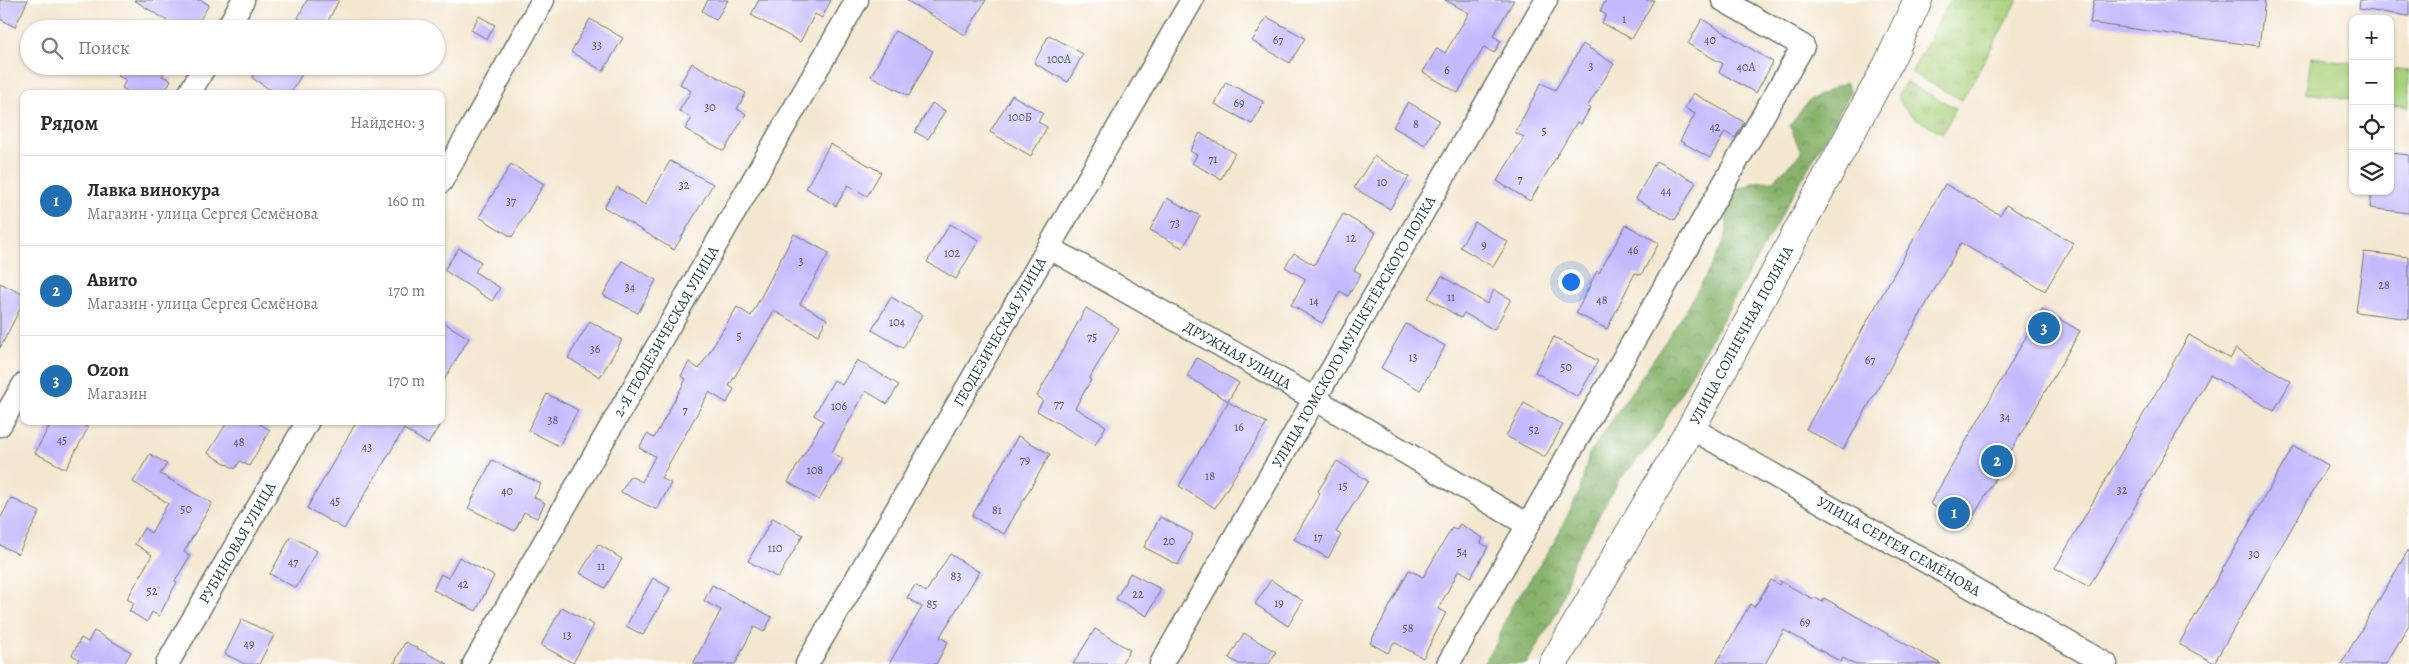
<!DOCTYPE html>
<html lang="ru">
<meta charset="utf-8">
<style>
:root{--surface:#fff;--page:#f2f2f3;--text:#2b2b33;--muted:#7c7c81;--line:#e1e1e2;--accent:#1f6fb2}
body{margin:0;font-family:Alegreya,serif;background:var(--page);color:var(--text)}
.controls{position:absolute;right:15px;top:15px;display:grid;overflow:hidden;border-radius:10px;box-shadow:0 1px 4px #0004}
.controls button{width:45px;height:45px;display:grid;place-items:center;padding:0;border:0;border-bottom:1px solid var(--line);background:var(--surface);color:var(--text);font:25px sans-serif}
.you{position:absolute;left:1570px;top:281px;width:18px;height:18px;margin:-12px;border:4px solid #fff;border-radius:50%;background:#1a73e8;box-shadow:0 0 0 8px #1a73e833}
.badge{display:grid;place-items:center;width:32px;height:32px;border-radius:50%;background:var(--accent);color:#fff;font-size:16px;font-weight:700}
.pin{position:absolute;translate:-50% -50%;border:2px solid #fff;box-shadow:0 1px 5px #0006}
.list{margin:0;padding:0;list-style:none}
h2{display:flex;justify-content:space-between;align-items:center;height:65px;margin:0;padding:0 20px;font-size:21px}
h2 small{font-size:16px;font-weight:400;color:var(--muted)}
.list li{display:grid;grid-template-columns:32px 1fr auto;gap:15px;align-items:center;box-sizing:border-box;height:90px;padding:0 20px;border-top:1px solid var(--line)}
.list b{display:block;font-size:19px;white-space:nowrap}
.list p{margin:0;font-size:16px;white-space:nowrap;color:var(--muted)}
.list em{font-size:16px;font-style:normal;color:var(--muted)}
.icon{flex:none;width:28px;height:28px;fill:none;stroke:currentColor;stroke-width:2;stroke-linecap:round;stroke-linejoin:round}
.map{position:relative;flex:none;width:2409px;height:664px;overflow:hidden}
.search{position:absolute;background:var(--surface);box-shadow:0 1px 4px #0004;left:20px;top:20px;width:425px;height:55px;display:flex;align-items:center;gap:12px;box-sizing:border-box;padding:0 18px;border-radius:28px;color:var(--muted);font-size:19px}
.panel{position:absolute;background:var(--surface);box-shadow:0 1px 4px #0004;left:20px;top:90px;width:425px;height:335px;border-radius:10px}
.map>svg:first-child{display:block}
.grass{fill:url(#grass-tufts);stroke:#648657}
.forest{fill:url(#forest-crowns);stroke:#52784f}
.green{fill:#a9d07a;stroke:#648657}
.building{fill:#c5b9fd}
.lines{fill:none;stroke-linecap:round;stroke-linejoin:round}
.minor-casing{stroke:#6a786b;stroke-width:25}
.tertiary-casing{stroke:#6a786b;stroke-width:30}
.minor{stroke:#fff;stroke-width:22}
.tertiary{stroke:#fff;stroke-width:28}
.labels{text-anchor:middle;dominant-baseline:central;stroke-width:4.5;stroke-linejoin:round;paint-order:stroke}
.number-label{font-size:12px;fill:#485c66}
.street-label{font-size:15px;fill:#1f3d34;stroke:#fff}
</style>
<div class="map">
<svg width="2409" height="664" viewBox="0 0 2409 664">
<defs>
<pattern id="grass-tufts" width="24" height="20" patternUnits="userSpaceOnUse" patternTransform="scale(1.25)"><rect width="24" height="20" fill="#a9d07a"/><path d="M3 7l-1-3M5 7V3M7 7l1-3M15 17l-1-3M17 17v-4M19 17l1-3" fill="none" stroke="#89aa65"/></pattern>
<pattern id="forest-crowns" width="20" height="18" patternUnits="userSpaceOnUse" patternTransform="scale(1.25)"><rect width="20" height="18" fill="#86b26a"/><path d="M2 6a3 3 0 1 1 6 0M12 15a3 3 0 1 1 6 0" fill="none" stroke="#6d9258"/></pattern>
</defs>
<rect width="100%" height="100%" fill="#fff"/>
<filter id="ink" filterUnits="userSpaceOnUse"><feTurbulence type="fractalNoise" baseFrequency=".02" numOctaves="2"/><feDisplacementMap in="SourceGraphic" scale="10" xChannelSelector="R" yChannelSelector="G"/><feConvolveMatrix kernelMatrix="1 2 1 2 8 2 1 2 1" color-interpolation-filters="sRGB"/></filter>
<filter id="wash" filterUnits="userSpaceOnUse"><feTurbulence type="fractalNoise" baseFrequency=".0096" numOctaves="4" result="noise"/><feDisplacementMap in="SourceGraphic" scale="20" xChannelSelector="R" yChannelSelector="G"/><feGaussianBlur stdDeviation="1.12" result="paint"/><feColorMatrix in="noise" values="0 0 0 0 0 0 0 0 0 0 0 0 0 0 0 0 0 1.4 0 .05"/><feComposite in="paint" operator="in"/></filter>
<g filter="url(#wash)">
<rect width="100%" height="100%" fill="#f4e7d0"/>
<g class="grass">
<path d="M1950 0H2018L1962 100 1911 73Z"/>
<path d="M1906 82 1956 108 1943 133C1926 123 1903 116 1898 95Z"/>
</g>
<path class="forest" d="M1846 82 1851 92 1652 444 1619 480 1573 562 1558 611 1526 664H1483L1497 642 1510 609 1553 545 1580 490 1589 454 1682 317 1715 260 1727 232 1726 200 1737 188 1745 187 1754 182 1773 181 1801 153 1790 126 1808 101Z"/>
<g class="green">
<path d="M2311 57 2353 63V99L2306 93Z"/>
<path d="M2390 69 2409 71V107L2390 105Z"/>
</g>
<g id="blocks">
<g class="building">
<path d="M0 0H28L15 27 0 19Z"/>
<path d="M134 0H201L209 5 194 29H180Z"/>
<path d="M307 0H339L324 29H318L298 18Z"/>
<path d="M708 0H728L716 20 702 11Z"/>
<path d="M759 0H831L822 18 815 14 800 42 751 15Z"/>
<path d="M906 0H986L965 35Z"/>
<path d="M1445 0H1514L1493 36 1501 41 1494 53 1484 47 1458 93 1423 72 1437 48 1445 53 1469 13Z"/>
<path d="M1606 0H1654L1632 39 1602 23 1606 15 1600 11Z"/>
<path d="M2094 0H2265L2259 46 2090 23Z"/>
<path d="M2360 0H2409V16L2359 9Z"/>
<path d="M479 16 495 25 487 39 471 30Z"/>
<path d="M1267 17 1305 38 1290 63 1252 41Z"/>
<path d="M590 19 623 38 603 71 571 52Z"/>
<path d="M1702 19 1773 62 1756 93 1719 72 1723 64 1688 44Z"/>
<path d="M895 31 933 51 909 96 871 76Z"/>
<path d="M1049 35 1083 54 1068 82 1034 63Z"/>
<path d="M1583 44 1614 64 1587 107 1590 108 1581 124 1577 122 1530 201 1497 181 1524 137 1515 133 1541 83 1555 90Z"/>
<path d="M692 63 746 93 737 109 746 114 724 151 685 129 692 118 679 111 691 91 680 84Z"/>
<path d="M123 66H167L162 76 171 80 164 94H132L122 88 126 80 118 76Z"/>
<path d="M260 66H307L290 94H277L252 78Z"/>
<path d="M1226 82 1264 102 1252 124 1215 104Z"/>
<path d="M1693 93 1744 122 1735 138 1725 132 1710 158 1680 141 1695 114 1685 108Z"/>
<path d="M1012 95 1043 113 1038 122 1047 127 1031 156 990 132Z"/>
<path d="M1408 102 1439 120 1425 145 1393 127Z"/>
<path d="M932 103 945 111 928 139 915 132Z"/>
<path d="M1200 133 1235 153 1221 179 1192 163 1197 155 1190 151Z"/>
<path d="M830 144 881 172 867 196 848 185 836 206 806 188Z"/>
<path d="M2390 153 2409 155V213L2370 208 2372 191H2390Z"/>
<path d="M1374 156 1409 177 1390 209 1354 188Z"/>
<path d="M670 161 713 184 674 250 604 207 617 187 645 205Z"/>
<path d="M1656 161 1696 182 1675 220 1636 199Z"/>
<path d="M511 164 544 184 512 237 479 217Z"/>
<path d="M1945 184 2000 215 2006 205 2073 243 2045 291 1961 243 1843 450 1806 429Z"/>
<path d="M1167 198 1200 216 1183 248 1150 230Z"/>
<path d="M1343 214 1376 233 1354 270 1361 274 1348 296 1340 291 1322 323 1291 305 1306 279 1285 267 1294 253 1314 265Z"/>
<path d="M1475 222 1508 242 1493 267 1460 247Z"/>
<path d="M950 224 979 240 956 279 927 262Z"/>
<path d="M1626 225 1659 243 1641 275 1635 273 1607 329 1576 313 1597 271 1599 273Z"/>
<path d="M794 234 829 253 800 304 827 319 818 335 774 311 729 386 734 389 727 403 709 392 661 478 671 483 657 510 621 492 630 476 642 482 655 456 639 448 647 434 654 438 686 379 681 376 689 362 699 369 737 307 751 316Z"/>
<path d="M459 248 481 262 475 272 500 288 492 301 444 270Z"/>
<path d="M2364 252 2409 257V319L2356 312Z"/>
<path d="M622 261 656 280 638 313 603 295Z"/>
<path d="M1442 276 1487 304 1494 290 1511 299 1494 330 1464 313 1461 318 1428 298Z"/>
<path d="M0 283 24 295V301L0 348Z"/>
<path d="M891 297 922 315 903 348 872 330Z"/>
<path d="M1086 308 1119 328 1089 379 1091 380 1075 408 1106 426 1095 445 1037 411 1043 400 1037 396Z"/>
<path d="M2042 309 2080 331 1968 526 1930 504Z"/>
<path d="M441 321 469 338 441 385Z"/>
<path d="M590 321 622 340 600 377 568 358Z"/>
<path d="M1406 324 1445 346 1420 390 1381 368Z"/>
<path d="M2189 335 2230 359 2236 349 2291 381 2274 411 2210 375 2089 587 2055 568Z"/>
<path d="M1554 337 1598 361 1578 397 1535 372Z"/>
<path d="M1197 358 1239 383 1228 401 1187 376Z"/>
<path d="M857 360 899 385 887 404 866 391 832 452 843 459 819 500 788 482 823 421 814 415 834 380 842 385Z"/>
<path d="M547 394 578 410 559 446 528 430Z"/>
<path d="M1228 402 1267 423 1215 508 1179 486Z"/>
<path d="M1524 403 1563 425 1545 457 1506 436Z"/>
<path d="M52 421H76L88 428 66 469 35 453Z"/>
<path d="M228 421H255L270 430 249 466 240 461 235 469 208 453Z"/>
<path d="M357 421H432L439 426 428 444 404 429 344 529 307 508Z"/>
<path d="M1018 436 1050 454 1004 534 972 516Z"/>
<path d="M2294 446 2328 465 2214 663 2179 644Z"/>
<path d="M150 454 167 464 160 474 212 503 184 552 190 556 175 581 177 582 159 616 152 612 147 622 129 611 134 603 127 599 152 555 135 544 144 528 151 533 168 503 133 482Z"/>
<path d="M492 460 541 484 534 497 545 503 537 518 524 512 515 531 468 508Z"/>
<path d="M1337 461 1368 481 1336 532 1341 535 1328 558 1294 539 1320 493 1318 491Z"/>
<path d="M11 498 40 512 18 554 0 545V519Z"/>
<path d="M1160 517 1193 534 1178 565 1144 547Z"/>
<path d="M773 518 803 535 778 578 748 561Z"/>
<path d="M1460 524 1483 538 1481 543 1488 547 1471 577 1459 570 1438 609 1446 613 1423 658 1394 642 1388 653 1370 643 1409 570 1423 577 1452 528 1456 530Z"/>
<path d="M291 536 317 551 296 588 270 574Z"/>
<path d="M598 544 622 559 605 588 580 573Z"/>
<path d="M2409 549V625L2386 664H2341Z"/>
<path d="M950 554 979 572 940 637 948 642 936 664H889L922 607 907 598 915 585 926 592Z"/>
<path d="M459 557 494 576 476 611 433 590 441 574 448 578Z"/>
<path d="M1130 573 1161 589 1147 616 1116 599Z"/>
<path d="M653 578 670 588 643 635 626 626Z"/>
<path d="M1271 580 1303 601 1288 626 1255 604Z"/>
<path d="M1771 580 1779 585 1780 581 1813 599 1814 597 1822 602 1824 598 1941 664H1853L1843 658 1841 662 1784 630 1765 664H1716L1750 604 1754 607 1759 600Z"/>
<path d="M712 585 772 617 764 632 754 627 735 664H693L721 610 704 601Z"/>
<path d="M562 607 594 625 573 663 541 645Z"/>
<path d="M242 619 274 635 259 664H245L225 654Z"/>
<path d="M1095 629 1130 650 1121 664H1073Z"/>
<path d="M94 631 131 652 124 664H76L79 659 72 655 81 638 88 642Z"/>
<path d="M1244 633 1276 652 1269 664H1239L1229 658Z"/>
<path d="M405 642 448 664H394Z"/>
</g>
</g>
</g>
<g filter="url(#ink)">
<use href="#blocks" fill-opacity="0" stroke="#6a786b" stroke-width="1"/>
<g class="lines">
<defs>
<g id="minor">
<path d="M227 29 243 0"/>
<path d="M189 94 205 66"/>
<path d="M441 182 543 0"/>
<path id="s1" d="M1050 248 1313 398 1528 525"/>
<path d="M0 425 24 384"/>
<path id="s2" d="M1691 428 2106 664"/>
<path id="s3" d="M167 664 308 421"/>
<path id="s4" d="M474 664 857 0"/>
<path id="s5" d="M807 664 1192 0"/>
<path id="s6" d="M1161 664 1546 0"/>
<path d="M1448 664 1803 46 1723 0"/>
</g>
<g id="tertiary">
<path id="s7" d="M1553 664 1691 428 1888 64 1918 0"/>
</g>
</defs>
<use href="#minor" class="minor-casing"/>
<use href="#tertiary" class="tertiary-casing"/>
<use href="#minor" class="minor"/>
<use href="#tertiary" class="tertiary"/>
</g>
</g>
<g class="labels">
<g class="number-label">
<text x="1624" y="19">1</text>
<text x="1278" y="40">67</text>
<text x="1710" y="40">40</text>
<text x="597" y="45">33</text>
<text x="1059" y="59">100А</text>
<text x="1591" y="66">3</text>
<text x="1746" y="67">40А</text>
<text x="1447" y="70">6</text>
<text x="1239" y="103">69</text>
<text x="710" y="107">30</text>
<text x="1020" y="117">100Б</text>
<text x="1416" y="124">8</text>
<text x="1715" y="127">42</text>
<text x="1544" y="131">5</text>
<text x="1213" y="159">71</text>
<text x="1520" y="179">7</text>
<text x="1382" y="182">10</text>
<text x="684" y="185">32</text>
<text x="1666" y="191">44</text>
<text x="511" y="201">37</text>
<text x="1175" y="223">73</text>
<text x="1351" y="238">12</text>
<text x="1484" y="245">9</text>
<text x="1633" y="250">46</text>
<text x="952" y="253">102</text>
<text x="801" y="261">3</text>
<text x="2384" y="285">28</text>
<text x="630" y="287">34</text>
<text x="1451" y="297">11</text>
<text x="1602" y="300">48</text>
<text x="1314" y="301">14</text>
<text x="897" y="322">104</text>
<text x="739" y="336">5</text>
<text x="1092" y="337">75</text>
<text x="595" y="349">36</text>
<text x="1413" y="357">13</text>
<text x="1870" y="360">67</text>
<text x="1566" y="367">50</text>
<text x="1059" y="404">77</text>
<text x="839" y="406">106</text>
<text x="685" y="410">7</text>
<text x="2005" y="417">34</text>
<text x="553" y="420">38</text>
<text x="1239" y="427">16</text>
<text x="1534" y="430">52</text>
<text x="62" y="440">45</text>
<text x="239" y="442">48</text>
<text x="367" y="447">43</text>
<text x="1025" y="460">79</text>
<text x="815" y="470">108</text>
<text x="1210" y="476">18</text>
<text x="1343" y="486">15</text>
<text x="2122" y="490">32</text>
<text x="507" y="491">40</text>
<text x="335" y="501">45</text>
<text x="186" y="509">50</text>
<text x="997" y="510">81</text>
<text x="1318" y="537">17</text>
<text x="1169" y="541">20</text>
<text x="775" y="548">110</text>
<text x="1462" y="552">54</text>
<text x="2254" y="554">30</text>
<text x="293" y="562">47</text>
<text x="601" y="566">11</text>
<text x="956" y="576">83</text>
<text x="463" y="584">42</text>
<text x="152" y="591">52</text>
<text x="1138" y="594">22</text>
<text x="1279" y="603">19</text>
<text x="932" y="604">85</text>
<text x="1805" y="622">69</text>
<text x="1408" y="628">58</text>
<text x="567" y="635">13</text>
<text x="249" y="644">49</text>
</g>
<g class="street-label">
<text stroke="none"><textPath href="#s4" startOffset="384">2-Я ГЕОДЕЗИЧЕСКАЯ УЛИЦА</textPath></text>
<text stroke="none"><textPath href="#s5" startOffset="384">ГЕОДЕЗИЧЕСКАЯ УЛИЦА</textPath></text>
<text stroke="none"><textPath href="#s6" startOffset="384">УЛИЦА ТОМСКОГО МУШКЕТЁРСКОГО ПОЛКА</textPath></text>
<text stroke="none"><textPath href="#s7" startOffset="379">УЛИЦА СОЛНЕЧНАЯ ПОЛЯНА</textPath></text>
<text stroke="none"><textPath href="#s1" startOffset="216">ДРУЖНАЯ УЛИЦА</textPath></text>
<text stroke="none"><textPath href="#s3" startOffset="140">РУБИНОВАЯ УЛИЦА</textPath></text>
<text stroke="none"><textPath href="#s2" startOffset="239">УЛИЦА СЕРГЕЯ СЕМЁНОВА</textPath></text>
</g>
</g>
</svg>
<div class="controls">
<button>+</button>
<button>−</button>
<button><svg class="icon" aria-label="locate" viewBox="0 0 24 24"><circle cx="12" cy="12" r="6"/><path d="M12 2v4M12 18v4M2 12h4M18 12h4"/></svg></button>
<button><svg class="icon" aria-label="layers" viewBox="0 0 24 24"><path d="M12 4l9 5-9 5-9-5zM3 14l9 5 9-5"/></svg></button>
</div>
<div class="you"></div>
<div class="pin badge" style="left:1954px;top:513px">1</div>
<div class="pin badge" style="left:1997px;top:461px">2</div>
<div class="pin badge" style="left:2044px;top:328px">3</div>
<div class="search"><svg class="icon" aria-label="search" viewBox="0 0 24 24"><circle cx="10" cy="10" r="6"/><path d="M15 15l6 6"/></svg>Поиск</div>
<section class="panel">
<h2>Рядом<small>Найдено: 3</small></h2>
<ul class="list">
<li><span class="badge">1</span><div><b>Лавка винокура</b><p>Магазин · улица Сергея Семёнова</p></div><em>160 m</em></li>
<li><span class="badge">2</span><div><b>Авито</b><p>Магазин · улица Сергея Семёнова</p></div><em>170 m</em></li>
<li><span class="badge">3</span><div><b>Ozon</b><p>Магазин</p></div><em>170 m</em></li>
</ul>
</section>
</div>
